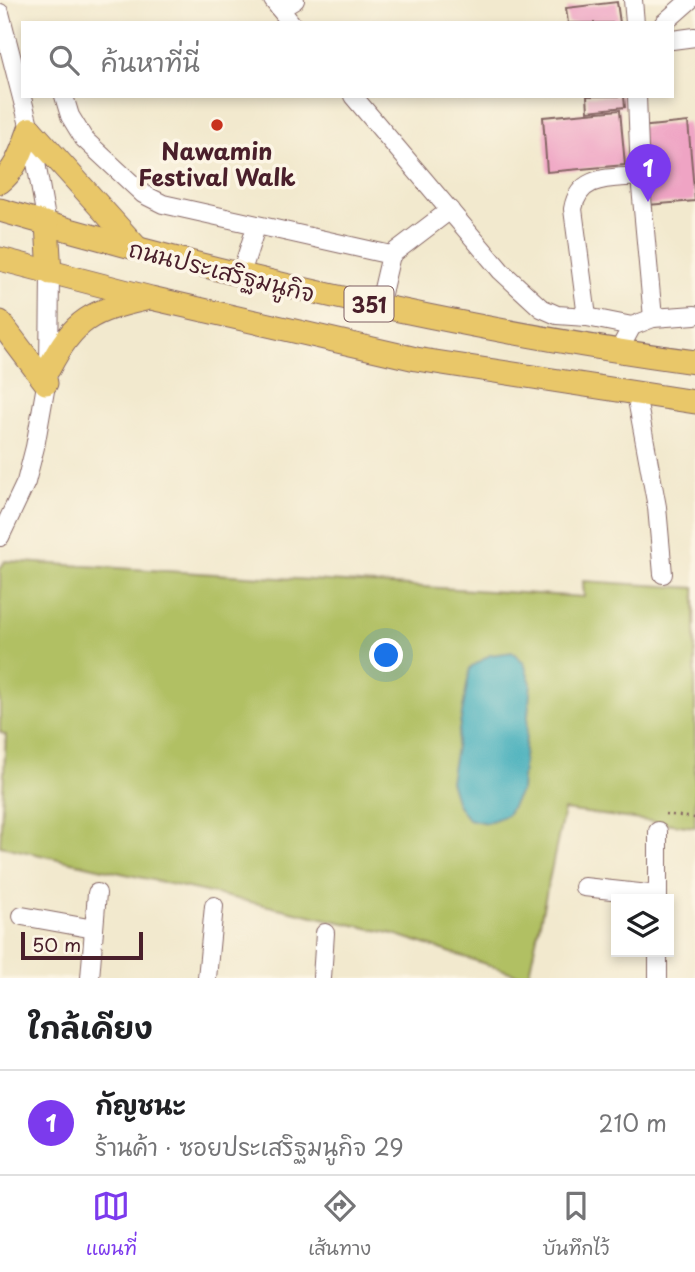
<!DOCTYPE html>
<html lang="th">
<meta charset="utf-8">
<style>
:root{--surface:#fff;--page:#f2f2f2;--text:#202124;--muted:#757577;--line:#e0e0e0;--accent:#7c3aed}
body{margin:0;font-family:"Playpen Sans","Playpen Sans Thai",sans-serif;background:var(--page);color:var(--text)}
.controls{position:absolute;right:21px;bottom:21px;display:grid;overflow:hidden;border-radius:0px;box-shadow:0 4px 10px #0003}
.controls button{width:63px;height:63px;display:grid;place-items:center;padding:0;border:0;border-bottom:2px solid var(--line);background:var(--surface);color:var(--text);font:35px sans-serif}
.scale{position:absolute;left:21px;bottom:18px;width:122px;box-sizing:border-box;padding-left:7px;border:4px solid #4a1f2b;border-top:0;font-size:19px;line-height:24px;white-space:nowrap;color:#4a1f2b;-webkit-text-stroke:5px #fcf5e5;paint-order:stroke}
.you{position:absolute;left:387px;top:656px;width:24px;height:24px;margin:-18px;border:5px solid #fff;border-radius:50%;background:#1a73e8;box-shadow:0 0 0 10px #1a73e833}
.badge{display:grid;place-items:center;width:46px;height:46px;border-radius:50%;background:var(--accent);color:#fff;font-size:23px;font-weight:700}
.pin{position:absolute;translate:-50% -58px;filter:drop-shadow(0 2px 4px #0008)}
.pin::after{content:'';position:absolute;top:37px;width:24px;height:21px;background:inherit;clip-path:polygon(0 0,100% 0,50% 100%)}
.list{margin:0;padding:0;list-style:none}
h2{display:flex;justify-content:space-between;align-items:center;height:91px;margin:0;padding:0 28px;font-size:30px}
h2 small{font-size:23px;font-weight:400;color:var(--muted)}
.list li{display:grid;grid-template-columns:46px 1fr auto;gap:21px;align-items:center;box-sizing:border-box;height:105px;padding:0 28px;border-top:2px solid var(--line)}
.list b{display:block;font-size:26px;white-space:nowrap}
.list p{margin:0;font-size:23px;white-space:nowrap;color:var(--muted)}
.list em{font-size:23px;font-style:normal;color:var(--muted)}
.icon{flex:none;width:38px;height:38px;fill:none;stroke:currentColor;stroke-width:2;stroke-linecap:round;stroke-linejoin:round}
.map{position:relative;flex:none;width:695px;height:978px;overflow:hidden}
.search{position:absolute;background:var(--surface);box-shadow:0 4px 10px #0003;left:21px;right:21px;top:21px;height:77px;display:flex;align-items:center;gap:18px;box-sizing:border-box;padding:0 24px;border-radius:0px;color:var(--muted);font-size:26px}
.sheet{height:196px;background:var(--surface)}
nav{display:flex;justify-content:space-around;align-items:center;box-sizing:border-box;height:98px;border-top:2px solid var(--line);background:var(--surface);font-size:19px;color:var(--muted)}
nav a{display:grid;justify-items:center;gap:4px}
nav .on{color:var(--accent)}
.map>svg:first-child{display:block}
.green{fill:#b1c063;stroke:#7e7047;stroke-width:2}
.water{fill:#3dacba;stroke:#446672;stroke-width:2}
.building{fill:#efa4c4}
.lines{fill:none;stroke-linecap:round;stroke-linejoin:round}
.minor-casing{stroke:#856664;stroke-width:20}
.major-casing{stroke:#856664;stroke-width:25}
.path{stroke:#856664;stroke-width:2.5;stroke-dasharray:2 5;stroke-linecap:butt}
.minor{stroke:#fff;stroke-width:18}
.major{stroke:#e9c769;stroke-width:23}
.poi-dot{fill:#c8321e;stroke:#fcf5e5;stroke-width:2.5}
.labels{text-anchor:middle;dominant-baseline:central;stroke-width:7;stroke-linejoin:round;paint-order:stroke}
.shield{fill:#fcf5e5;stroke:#7f5f63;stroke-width:2}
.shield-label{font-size:21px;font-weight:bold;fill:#4a1f2b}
.poi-label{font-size:23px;font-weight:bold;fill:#4a1f2b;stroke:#fcf5e5}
.street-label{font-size:23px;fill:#4a1f2b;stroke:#fcf5e5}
</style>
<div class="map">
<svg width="695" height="978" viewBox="0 0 695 978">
<rect width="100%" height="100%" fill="#fcf5e5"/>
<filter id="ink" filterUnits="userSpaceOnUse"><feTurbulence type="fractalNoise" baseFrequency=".0143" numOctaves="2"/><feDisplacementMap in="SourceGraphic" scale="14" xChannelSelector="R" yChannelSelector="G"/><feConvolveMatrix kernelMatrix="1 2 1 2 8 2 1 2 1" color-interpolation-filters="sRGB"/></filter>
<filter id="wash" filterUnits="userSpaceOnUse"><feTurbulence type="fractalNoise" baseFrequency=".00686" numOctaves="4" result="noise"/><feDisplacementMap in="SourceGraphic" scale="28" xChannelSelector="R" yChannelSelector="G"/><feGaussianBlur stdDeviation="1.57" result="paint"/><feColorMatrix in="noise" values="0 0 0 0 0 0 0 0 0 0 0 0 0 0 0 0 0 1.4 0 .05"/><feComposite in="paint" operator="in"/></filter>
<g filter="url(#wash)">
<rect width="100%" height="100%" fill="#f2e9ce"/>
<path class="green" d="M5 561 584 597 583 581 695 588V827L564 810 528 978 394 934 0 846 6 735 0 732V569Z"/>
<path class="water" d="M513 652 524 663 531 683 521 790 507 815 486 823 468 819 457 804 450 781 470 668 490 655Z"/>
<g id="blocks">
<g class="building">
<path d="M617 2 620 23H568L566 8Z"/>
<path d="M587 96H624L625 107 588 111Z"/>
<path d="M620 110 625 165 547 172 543 117Z"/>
<path d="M688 122 695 201 648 205 640 127Z"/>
</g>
</g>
</g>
<g filter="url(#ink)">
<use href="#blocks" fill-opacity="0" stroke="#856664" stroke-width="2"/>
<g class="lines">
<defs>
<g id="minor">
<path d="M273 0 291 23"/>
<path d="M633 0 635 23"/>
<path d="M280 9 295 0"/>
<path d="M0 13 30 129 47 224"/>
<path d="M664 23 690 0"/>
<path d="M672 40 695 37"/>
<path d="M64 96 70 116 84 139 143 194 163 204 391 255 450 210"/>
<path d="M353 96 501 271 541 308 557 315 587 317 632 326"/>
<path d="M637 96 640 176 653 318"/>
<path d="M241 274 256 227"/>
<path d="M379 306 391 255"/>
<path d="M587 317 573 209C579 174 611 179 640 176"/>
<path d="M618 352 632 326 653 318 695 315"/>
<path d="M636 394 657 507 663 574"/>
<path d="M0 537 26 482 35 447 49 368 50 273"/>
<path d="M658 831V899"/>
<path d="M584 887 658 895"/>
<path d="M22 916 94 929"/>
<path d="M658 952V978"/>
<path d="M90 978 97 893"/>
<path d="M207 978 214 906"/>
<path d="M322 978 325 933"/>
</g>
<g id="major">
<path d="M30 129 138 249"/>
<path d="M0 182C17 169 22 149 30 129"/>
<path d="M0 210C141 252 284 287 428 316 517 334 605 350 695 362"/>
<path d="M47 224 50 273"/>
<path d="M0 259 151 298 416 359 695 402"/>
<path d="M0 322 46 383"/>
<path d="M49 368C74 319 92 311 145 299"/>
</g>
</defs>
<use href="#minor" class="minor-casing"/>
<use href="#major" class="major-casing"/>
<path class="path" d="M665 814 695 818"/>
<use href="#minor" class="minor"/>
<use href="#major" class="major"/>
</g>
</g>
<circle class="poi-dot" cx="217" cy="125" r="7"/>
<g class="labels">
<rect class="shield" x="344.5" y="286.5" width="49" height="35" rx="5"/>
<g class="shield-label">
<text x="369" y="304">351</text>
</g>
<g class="poi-label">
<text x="217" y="150">Nawamin<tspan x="217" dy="26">Festival Walk</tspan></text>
</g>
<g class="street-label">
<text transform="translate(222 270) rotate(14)">ถนนประเสริฐมนูกิจ</text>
</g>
</g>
</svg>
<div class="controls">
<button><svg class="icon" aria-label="layers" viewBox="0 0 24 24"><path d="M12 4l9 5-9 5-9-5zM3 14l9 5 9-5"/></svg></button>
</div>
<div class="scale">50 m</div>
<div class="you"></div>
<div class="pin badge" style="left:648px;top:202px">1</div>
<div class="search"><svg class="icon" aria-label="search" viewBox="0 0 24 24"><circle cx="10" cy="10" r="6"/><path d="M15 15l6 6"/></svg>ค้นหาที่นี่</div>
</div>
<section class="sheet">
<h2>ใกล้เคียง<small></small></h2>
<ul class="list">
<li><span class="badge">1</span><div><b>กัญชนะ</b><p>ร้านค้า · ซอยประเสริฐมนูกิจ 29</p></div><em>210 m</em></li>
</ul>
</section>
<nav>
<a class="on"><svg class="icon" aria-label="map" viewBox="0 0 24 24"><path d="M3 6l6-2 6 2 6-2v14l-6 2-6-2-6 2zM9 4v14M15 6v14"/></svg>แผนที่</a>
<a><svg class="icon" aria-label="directions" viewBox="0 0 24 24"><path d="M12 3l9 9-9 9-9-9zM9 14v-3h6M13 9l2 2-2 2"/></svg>เส้นทาง</a>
<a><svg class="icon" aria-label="saved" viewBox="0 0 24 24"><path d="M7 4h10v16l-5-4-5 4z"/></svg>บันทึกไว้</a>
</nav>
